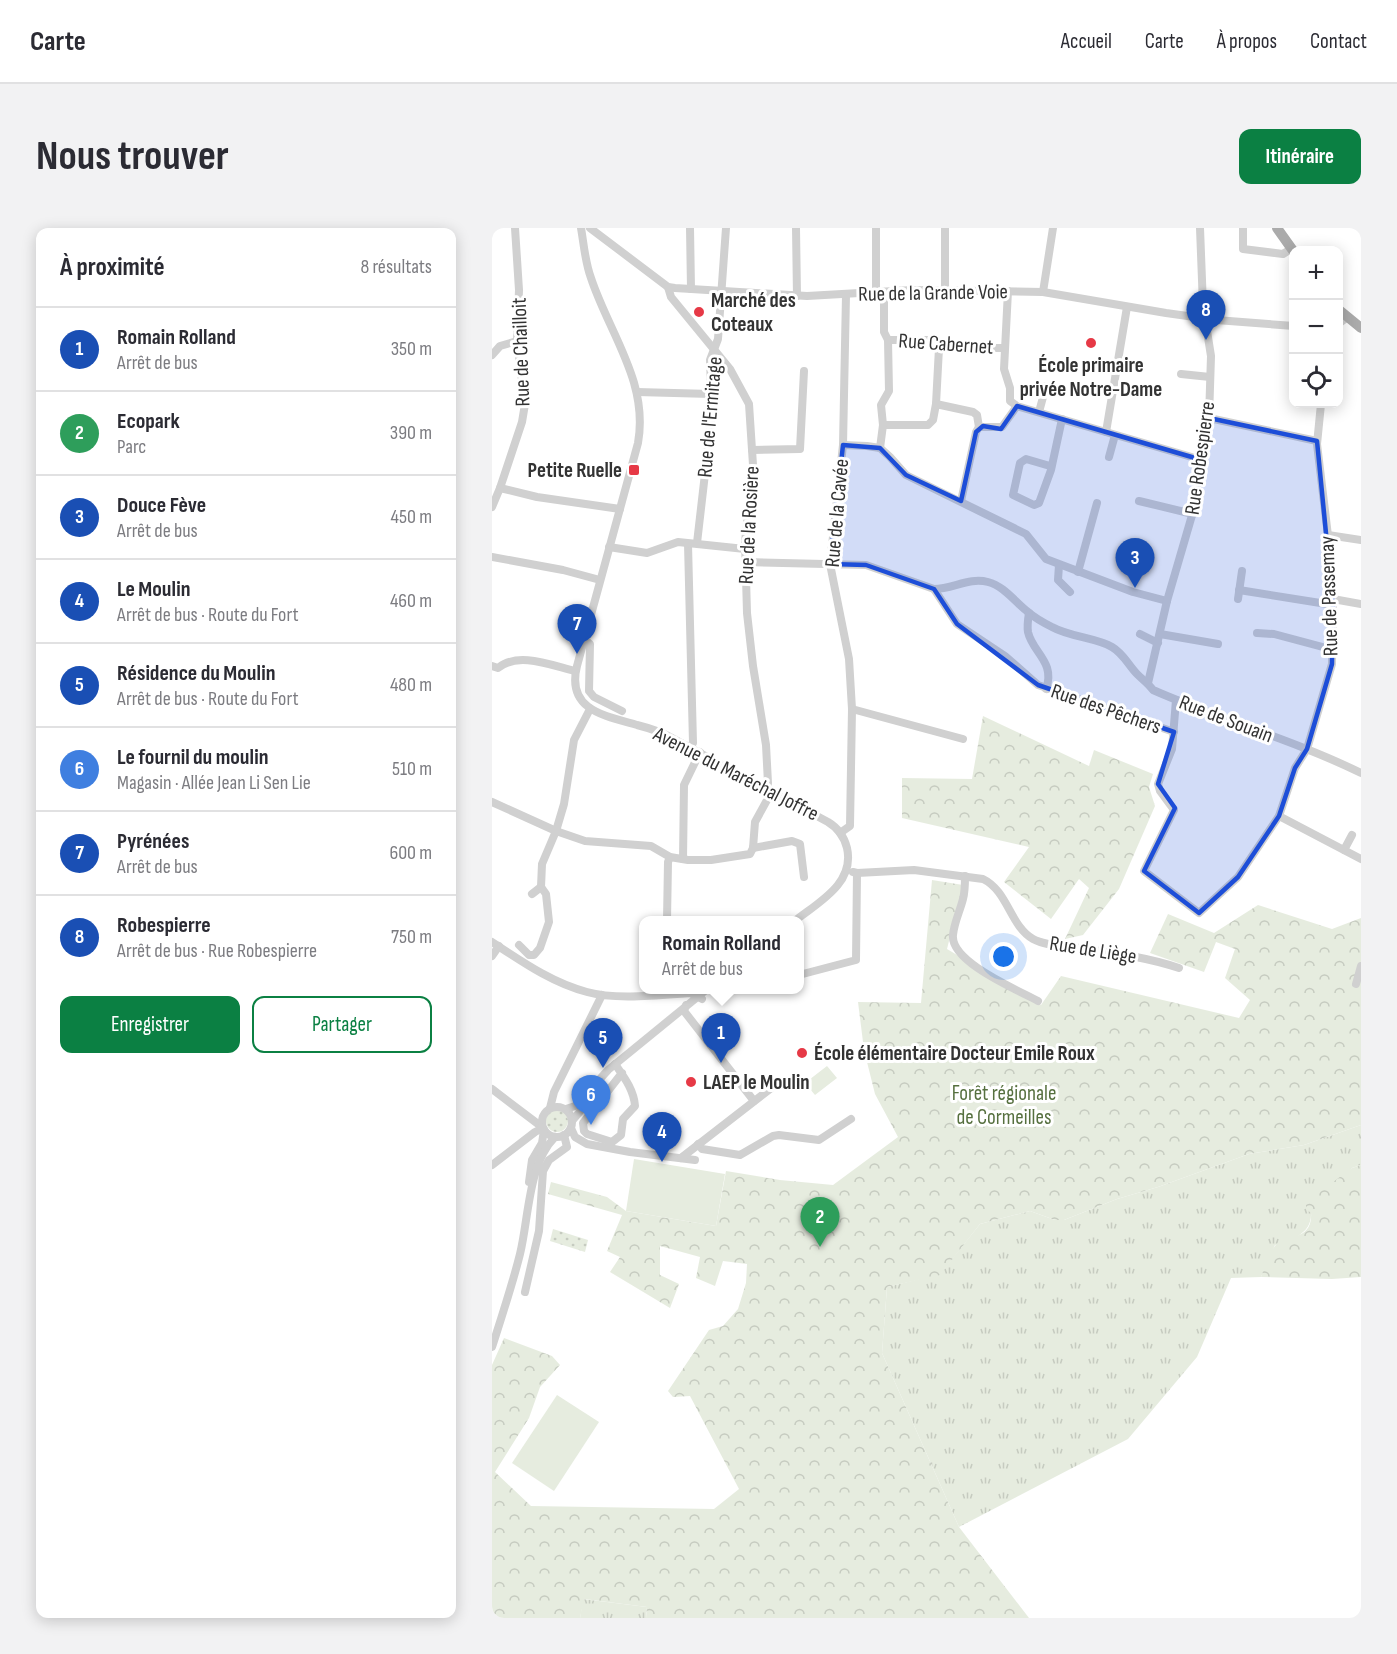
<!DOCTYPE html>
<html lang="fr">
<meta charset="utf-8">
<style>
:root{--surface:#fff;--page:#f2f2f3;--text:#2b2b33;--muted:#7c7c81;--line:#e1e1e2;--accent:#0b8043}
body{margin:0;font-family:"Sofia Sans Condensed",sans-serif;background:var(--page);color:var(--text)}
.controls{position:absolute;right:18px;top:18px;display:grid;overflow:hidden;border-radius:12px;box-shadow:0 3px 15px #0003}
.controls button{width:54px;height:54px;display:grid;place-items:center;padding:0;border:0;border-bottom:2px solid var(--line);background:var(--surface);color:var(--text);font:30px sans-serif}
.you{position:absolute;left:512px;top:729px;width:21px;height:21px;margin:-15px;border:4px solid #fff;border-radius:50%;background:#1a73e8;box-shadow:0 0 0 9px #1a73e833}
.badge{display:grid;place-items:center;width:39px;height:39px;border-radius:50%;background:var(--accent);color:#fff;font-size:20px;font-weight:700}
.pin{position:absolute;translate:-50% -50px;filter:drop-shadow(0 2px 3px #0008)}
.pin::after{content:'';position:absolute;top:32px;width:21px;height:18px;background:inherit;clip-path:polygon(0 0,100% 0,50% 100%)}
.popup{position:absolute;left:147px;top:688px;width:165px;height:78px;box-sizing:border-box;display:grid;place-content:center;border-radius:12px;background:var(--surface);filter:drop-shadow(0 2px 4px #0005);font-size:20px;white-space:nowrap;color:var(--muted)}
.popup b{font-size:22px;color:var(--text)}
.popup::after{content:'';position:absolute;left:50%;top:100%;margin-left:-12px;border:12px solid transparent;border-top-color:var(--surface)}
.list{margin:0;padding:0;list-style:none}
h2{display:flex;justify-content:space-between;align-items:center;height:78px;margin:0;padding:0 24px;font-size:26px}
h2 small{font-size:20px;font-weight:400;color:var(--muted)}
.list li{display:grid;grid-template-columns:39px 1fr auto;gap:18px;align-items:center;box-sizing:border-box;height:84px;padding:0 24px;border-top:2px solid var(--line)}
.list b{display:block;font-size:22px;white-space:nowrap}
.list p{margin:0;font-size:20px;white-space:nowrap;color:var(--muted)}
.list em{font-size:20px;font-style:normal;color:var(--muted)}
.actions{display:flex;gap:12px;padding:18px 24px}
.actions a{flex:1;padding:14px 0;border:2px solid var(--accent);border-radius:12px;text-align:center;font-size:21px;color:var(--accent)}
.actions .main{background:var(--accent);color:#fff}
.icon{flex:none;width:33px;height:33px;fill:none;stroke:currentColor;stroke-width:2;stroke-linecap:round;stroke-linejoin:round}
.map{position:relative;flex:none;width:869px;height:1390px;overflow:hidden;border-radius:12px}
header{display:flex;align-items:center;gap:36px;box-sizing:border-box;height:84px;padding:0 30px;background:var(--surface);border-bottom:2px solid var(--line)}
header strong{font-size:28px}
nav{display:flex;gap:33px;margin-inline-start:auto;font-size:21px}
.intro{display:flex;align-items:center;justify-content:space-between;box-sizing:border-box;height:144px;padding:0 36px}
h1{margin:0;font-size:42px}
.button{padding:15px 27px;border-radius:12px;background:var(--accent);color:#fff;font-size:21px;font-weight:700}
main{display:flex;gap:36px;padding:0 36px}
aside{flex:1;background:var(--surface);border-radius:12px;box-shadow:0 3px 15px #0003}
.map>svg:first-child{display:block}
.grass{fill:url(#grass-tufts)}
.forest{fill:url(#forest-crowns)}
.garden{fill:url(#garden-dots)}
.pitch{fill:#e6ecdf}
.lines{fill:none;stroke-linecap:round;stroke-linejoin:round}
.minor{stroke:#d0d0d0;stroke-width:8}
.major{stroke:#ababab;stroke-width:10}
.marked{fill:#1d4ed8;fill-opacity:0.2;stroke:#1d4ed8;stroke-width:4.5;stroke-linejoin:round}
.poi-dot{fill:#e63946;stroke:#fff;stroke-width:2}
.labels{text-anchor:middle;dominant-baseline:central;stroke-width:6;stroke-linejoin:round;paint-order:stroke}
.street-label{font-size:21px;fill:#333;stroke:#fff}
.poi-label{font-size:21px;font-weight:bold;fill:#333;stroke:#fff;text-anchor:start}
.park-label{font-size:21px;fill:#56703f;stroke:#fff}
</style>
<header>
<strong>Carte</strong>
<nav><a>Accueil</a><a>Carte</a><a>À propos</a><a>Contact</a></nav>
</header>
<div class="intro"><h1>Nous trouver</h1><a class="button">Itinéraire</a></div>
<main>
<aside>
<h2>À proximité<small>8 résultats</small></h2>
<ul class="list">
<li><span class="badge" style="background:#1a4fb4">1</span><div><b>Romain Rolland</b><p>Arrêt de bus</p></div><em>350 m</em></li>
<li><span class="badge" style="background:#2e9e5b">2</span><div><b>Ecopark</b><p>Parc</p></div><em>390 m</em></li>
<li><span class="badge" style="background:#1a4fb4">3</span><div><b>Douce Fève</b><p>Arrêt de bus</p></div><em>450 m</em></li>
<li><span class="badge" style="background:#1a4fb4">4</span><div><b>Le Moulin</b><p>Arrêt de bus · Route du Fort</p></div><em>460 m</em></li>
<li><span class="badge" style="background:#1a4fb4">5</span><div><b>Résidence du Moulin</b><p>Arrêt de bus · Route du Fort</p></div><em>480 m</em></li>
<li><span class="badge" style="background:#3f7fe0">6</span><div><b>Le fournil du moulin</b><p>Magasin · Allée Jean Li Sen Lie</p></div><em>510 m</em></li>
<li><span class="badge" style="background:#1a4fb4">7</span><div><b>Pyrénées</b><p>Arrêt de bus</p></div><em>600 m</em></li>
<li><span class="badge" style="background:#1a4fb4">8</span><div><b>Robespierre</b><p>Arrêt de bus · Rue Robespierre</p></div><em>750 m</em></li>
</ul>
<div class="actions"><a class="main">Enregistrer</a><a>Partager</a></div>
</aside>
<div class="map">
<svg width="869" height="1390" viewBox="0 0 869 1390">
<defs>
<pattern id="grass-tufts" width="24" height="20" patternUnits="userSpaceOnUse" patternTransform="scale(1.5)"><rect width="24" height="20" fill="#e6ecdf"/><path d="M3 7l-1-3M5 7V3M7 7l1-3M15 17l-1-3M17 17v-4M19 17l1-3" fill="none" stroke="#c6cbc0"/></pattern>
<pattern id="forest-crowns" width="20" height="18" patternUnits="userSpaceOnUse" patternTransform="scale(1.5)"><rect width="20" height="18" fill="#e6ecdf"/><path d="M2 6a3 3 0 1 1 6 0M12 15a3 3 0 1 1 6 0" fill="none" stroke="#c6cbc0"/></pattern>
<pattern id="garden-dots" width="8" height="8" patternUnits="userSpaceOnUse" patternTransform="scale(1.5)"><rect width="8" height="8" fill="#e6ecdf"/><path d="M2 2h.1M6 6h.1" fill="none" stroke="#c6cbc0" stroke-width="1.8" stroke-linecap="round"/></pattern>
</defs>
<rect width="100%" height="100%" fill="#fff"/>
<g class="grass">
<path d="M869 897V937L860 940 819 985C820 1006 799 1012 783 1017L769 1049 739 1050 705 1129 636 1211 467 1299 390 1125 395 1059 448 1046 488 996 538 983 563 992H572L625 971 666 959 757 926 812 917Z"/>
<path d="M91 1371 155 1379 154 1390H88Z"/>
</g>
<g class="forest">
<path d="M491 488 597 538 602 522 661 546 657 559 663 578 627 661 591 707 573 711 597 660 587 651 559 691 512 654 537 619 410 590V550L480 551Z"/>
<path d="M440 652 471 657 455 721 549 777 569 748 747 790 758 772 733 750 743 721 724 714 712 744 658 725 676 686 722 705 766 677 840 701 869 690V897L812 917 757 926 666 959 625 971 572 992H563L538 983 488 996 448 1047 395 1059 390 1125 467 1299 537 1390H154L155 1379 92 1371 88 1390H0V1137L12 1110 60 1128 68 1137 48 1159 37 1190 3 1244 39 1278 222 1281 247 1261 198 1168 181 1169 176 1163 217 1102 231 1098 246 1081 254 1055 255 1036 231 1033 223 1058 204 1050 208 1029 168 1018V1047L187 1056 178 1080 118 1044 128 1029 115 1023 130 987 56 966 59 954 115 969 134 983 224 998 234 943 288 952 341 957 406 909 383 866 372 822 366 774 429 775Z"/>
<path d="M869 937V1049L840 1051 769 1049C773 1039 776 1026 783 1018 791 1006 821 1014 819 985L814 981V974L860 940Z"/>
</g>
<g class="garden">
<circle cx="65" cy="893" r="11"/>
<path d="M61 1001 96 1012 93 1024 58 1013Z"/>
</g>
<g class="pitch">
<path d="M335 838 345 850 323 867 313 855Z"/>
<path d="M142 931 233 946 224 998 134 983Z"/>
<path d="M65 1167 107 1194 62 1263 20 1235Z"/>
</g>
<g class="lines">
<g class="minor">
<path d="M89 0C92 17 93 34 99 50 117 105 157 154 146 215L85 438C74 482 113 488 145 497 157 500 169 504 180 510L336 594C346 600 352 608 355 620 363 655 327 674 304 692"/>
<path d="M98 0 176 59 183 60 315 68 420 62 551 64 674 85 724 92 802 98"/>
<path d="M198 0 199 61"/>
<path d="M304 0 305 68"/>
<path d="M384 0V64"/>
<path d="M751 0V21L791 26 799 21"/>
<path d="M176 59 179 69 238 141 257 176 261 237 253 314 255 385 261 438 274 517 276 555 275 560"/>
<path d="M453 62V0"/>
<path d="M551 64 561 0"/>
<path d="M846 96 856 89"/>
<path d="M396 112H441L447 120H512"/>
<path d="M0 127 8 118 25 113"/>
<path d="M689 146 718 149"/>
<path d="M145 164 219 166"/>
<path d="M444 176 447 120"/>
<path d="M525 178 710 232"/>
<path d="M547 184 554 158"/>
<path d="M717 190 825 213"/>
<path d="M391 197H436L441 192 444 176 481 184 485 187 487 199"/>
<path d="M614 204 635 79"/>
<path d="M351 217 375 218 388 220 398 229 414 247 534 306 554 331 641 364 675 373"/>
<path d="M388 220 391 197 389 177 397 163 396 112 392 104V64"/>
<path d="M260 222 308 221 312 143"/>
<path d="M617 229 623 207"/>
<path d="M558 238 534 231 528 235 521 267 542 277 547 275 559 242 570 191"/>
<path d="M8 260 45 269 128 281"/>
<path d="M469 273 484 204 487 199H510L525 178 518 173V160L512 141 516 63"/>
<path d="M647 273 701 286"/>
<path d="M0 279 8 260 30 194 33 176 25 113 27 62 23 0"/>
<path d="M836 307 869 312"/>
<path d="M205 315 220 185 218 132 226 111 234 0"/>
<path d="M196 316 201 515 198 519"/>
<path d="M117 319 155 325 186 314 253 321"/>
<path d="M0 329 71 342 108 352"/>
<path d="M253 334 374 337 442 361 465 396 513 428 546 457 682 504"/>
<path d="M567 337 566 352 578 364"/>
<path d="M586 344 605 275"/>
<path d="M442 361C461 361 477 349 496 354 512 358 523 374 536 384 543 390 552 395 560 399 578 409 605 410 620 419 632 426 636 437 645 446 651 452 656 455 661 462 729 492 802 512 869 545"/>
<path d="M747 362 841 377"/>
<path d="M746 371 750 343"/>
<path d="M841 371 869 376"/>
<path d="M537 385C536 391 535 398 536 404 540 424 564 434 554 461"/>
<path d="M765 405 782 406 842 422"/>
<path d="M648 406 666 415"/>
<path d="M668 406 726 416"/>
<path d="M92 411 98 416 97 463 102 469 130 483"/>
<path d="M0 438 6 440C26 423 61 438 83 443"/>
<path d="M656 455 675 373 703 277 717 190 719 128 711 78 708 0"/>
<path d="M684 472 680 521 666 556 668 563 682 582 652 643 707 685 746 649 787 588 803 540 815 521 840 436 841 377 837 316 825 216 829 176"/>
<path d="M360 481 471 511"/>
<path d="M0 574 64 603 93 613 159 618 178 629 196 632H219L258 626 261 620 263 594 280 563"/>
<path d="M787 588 869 631"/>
<path d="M348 605 358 598 360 481 357 431 338 336 351 217 354 67"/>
<path d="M261 620 300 613 308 616 312 649"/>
<path d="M852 622 860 607"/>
<path d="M191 631 192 557 208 524"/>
<path d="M365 645 422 642 491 651C516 663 518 698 541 711 554 718 572 718 587 720 621 725 654 729 687 740"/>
<path d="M473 648C473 656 473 664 471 671 468 683 462 695 461 707 458 734 526 762 546 773"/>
<path d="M40 666 49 659"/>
<path d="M175 692 176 634 178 629"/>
<path d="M0 714C29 733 60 755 95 764 123 772 168 767 198 765L210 771"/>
<path d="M27 717 37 727H42L48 720 57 694 54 666 49 659 50 636 64 603 72 576 82 512 98 481"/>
<path d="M0 728 7 718"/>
<path d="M307 747 364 732 365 645 361 644"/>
<path d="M864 756 869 738"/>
<path d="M194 777 192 783 262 873"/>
<path d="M123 836C132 849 142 862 143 878L131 891 129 907 120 914 95 906 92 903 91 895 130 845"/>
<path d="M0 861 50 899"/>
<circle cx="65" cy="894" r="15"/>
<path d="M58 880 62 864 110 767"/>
<path d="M74 881 83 878 95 869"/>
<path d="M80 893 95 875 107 852 116 842 214 762"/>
<path d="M79 900 83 909 95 916 138 924 203 932"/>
<path d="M206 916 210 921 248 927 281 908 287 907 327 912 359 891"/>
<path d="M189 930 287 854"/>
<path d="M0 937 43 904 51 900"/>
<path d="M37 954 40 932 50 915 52 902"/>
<path d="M33 1064 47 1003 51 943 57 932 75 919 72 907"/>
<path d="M0 1119C10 1088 20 1058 28 1026 37 989 36 936 63 909"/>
</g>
<g class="major">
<path d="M785 0 802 24"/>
<path d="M846 81 869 100"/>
</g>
</g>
<path class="marked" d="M525 178 710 232 717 190 825 213 841 377 840 436 815 521 803 540 787 588 746 649 707 685 652 643 683 580 666 556 682 504 546 457 465 396 442 361 374 337 338 336 351 217 388 220 414 247 469 273 484 204 491 198 509 201Z"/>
<g class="poi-dot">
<circle cx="207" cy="84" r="6"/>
<circle cx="599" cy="115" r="6"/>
<rect x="136" y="236" width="12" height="12" rx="3"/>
<circle cx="310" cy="825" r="6"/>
<circle cx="199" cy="854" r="6"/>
</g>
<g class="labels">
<g class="street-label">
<text transform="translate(441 65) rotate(-1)">Rue de la Grande Voie</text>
<text transform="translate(454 116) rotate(4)">Rue Cabernet</text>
<text transform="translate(29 124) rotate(-92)">Rue de Chailloit</text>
<text transform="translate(218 189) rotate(-85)">Rue de l'Ermitage</text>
<text transform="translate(708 230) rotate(-82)">Rue Robespierre</text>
<text transform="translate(345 285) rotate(-85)">Rue de la Cavée</text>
<text transform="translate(257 297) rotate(-87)">Rue de la Rosière</text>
<text transform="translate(837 368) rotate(-92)">Rue de Passemay</text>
<text transform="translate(614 481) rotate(19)">Rue des Pêchers</text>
<text transform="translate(734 491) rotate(21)">Rue de Souain</text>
<text transform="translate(244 546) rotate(27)">Avenue du Maréchal Joffre</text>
<text transform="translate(601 722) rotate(9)">Rue de Liège</text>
</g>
<g class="poi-label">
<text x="219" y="72">Marché des<tspan x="219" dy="24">Coteaux</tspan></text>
<text x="599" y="137" text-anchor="middle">École primaire<tspan x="599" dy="24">privée Notre-Dame</tspan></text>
<text x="130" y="242" text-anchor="end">Petite Ruelle</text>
<text x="322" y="825">École élémentaire Docteur Emile Roux</text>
<text x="211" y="854">LAEP le Moulin</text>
</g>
<g class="park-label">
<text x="512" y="865">Forêt régionale<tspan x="512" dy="24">de Cormeilles</tspan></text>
</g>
</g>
</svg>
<div class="controls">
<button>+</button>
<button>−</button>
<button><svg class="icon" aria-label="locate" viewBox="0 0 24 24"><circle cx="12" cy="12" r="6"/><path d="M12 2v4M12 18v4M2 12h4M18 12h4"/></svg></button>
</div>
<div class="you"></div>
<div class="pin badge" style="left:229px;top:835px;background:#1a4fb4">1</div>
<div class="popup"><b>Romain Rolland</b>Arrêt de bus</div>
<div class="pin badge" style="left:328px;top:1019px;background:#2e9e5b">2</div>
<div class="pin badge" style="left:643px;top:360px;background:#1a4fb4">3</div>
<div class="pin badge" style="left:170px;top:934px;background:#1a4fb4">4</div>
<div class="pin badge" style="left:111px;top:840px;background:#1a4fb4">5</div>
<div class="pin badge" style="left:99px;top:897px;background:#3f7fe0">6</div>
<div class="pin badge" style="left:85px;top:426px;background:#1a4fb4">7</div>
<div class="pin badge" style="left:714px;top:112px;background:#1a4fb4">8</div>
</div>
</main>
